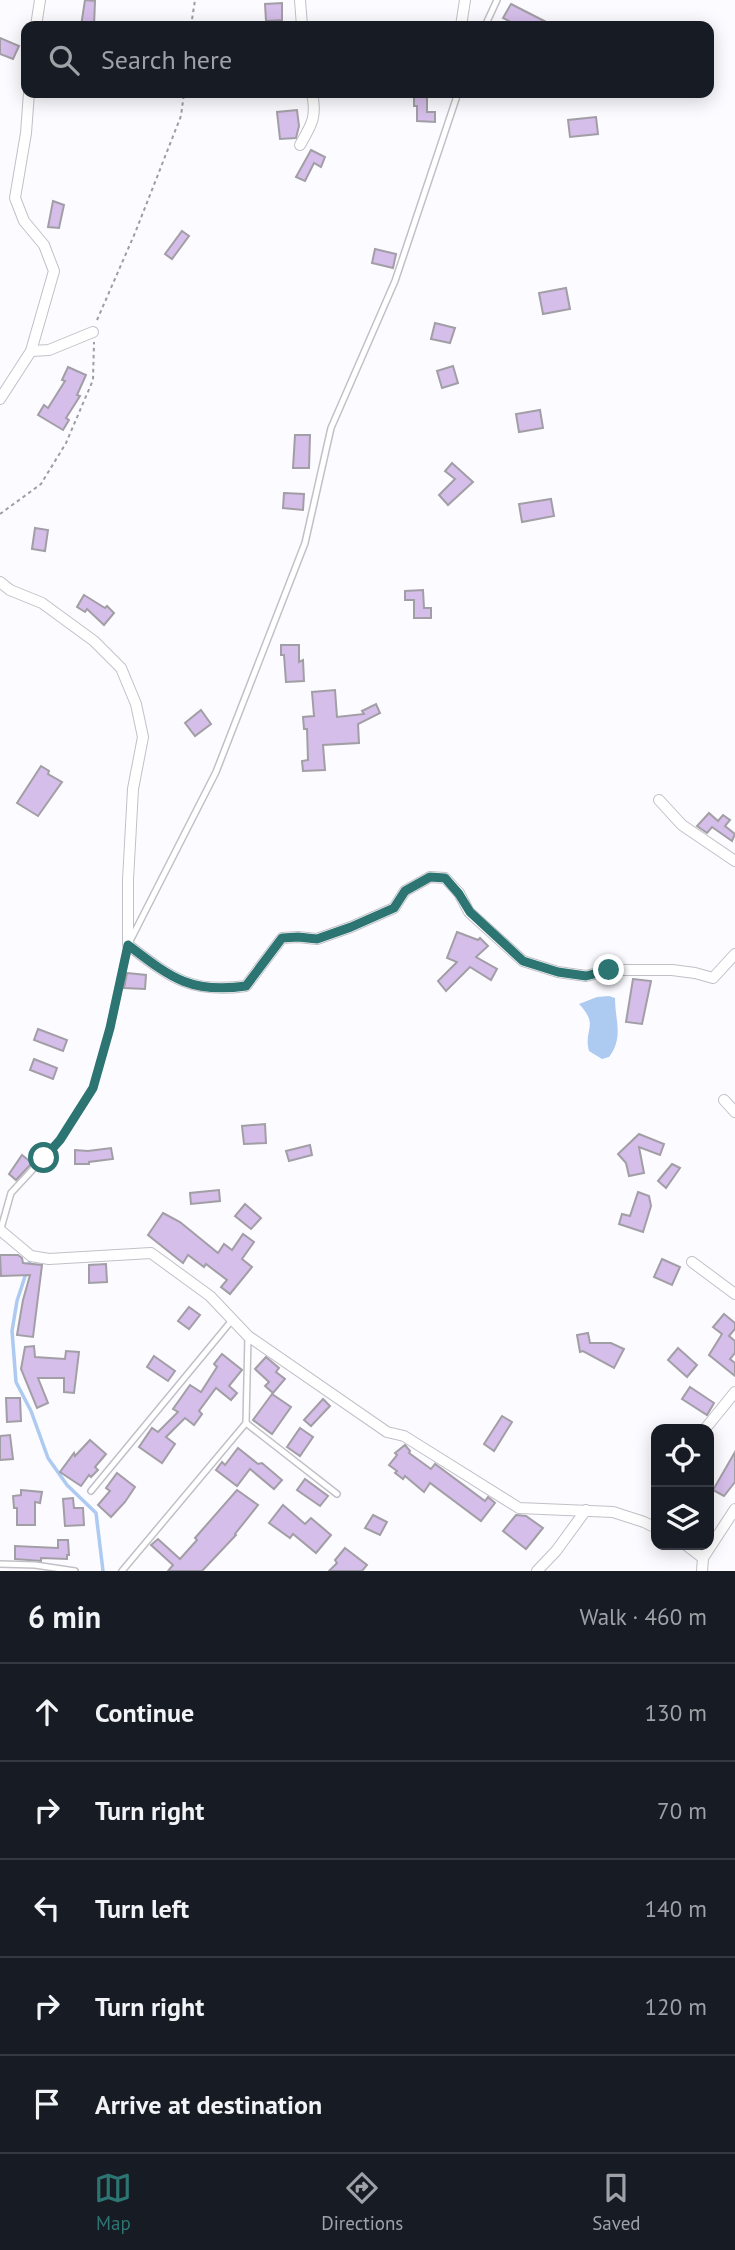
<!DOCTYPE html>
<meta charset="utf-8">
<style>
:root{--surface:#171b24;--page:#242831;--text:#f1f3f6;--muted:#9ea1a6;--line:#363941;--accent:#2c7572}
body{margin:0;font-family:"PT Sans",sans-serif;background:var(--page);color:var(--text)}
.controls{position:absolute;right:21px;bottom:21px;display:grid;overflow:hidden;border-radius:14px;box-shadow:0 4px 18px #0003}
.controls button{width:63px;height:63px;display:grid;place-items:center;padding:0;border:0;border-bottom:2px solid var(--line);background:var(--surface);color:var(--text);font:35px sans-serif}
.stop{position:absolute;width:21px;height:21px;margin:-16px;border:5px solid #2c7572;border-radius:50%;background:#fff}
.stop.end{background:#2c7572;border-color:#fff;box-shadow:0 2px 7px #0008}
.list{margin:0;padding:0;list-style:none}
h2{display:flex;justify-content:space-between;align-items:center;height:91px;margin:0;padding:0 28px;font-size:30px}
h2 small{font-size:23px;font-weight:400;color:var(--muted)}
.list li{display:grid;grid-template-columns:46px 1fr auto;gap:21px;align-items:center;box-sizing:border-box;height:98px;padding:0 28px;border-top:2px solid var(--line)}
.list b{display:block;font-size:26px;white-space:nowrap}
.list em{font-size:23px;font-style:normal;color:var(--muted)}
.icon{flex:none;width:38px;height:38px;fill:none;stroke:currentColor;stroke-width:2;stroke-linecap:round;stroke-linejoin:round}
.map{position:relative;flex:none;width:735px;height:1571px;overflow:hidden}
.search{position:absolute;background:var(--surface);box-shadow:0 4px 18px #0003;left:21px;right:21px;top:21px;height:77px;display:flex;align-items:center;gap:18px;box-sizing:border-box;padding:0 24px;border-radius:14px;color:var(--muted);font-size:26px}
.sheet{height:581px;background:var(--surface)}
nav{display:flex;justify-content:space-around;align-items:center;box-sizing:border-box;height:98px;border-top:2px solid var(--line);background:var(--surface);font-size:19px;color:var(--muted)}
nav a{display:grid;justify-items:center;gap:4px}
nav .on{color:var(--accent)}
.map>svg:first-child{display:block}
.water{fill:#adcaf1}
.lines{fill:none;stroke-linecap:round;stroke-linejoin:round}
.stream{stroke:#adcaf1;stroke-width:3.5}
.building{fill:#d5bee9;stroke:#a29ea5;stroke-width:2}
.service-casing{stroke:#c2c0c7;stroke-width:8}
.minor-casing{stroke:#c2c0c7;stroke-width:12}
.path{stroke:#9e9da0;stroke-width:2;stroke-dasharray:3.5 3.5;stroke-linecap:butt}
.service{stroke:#fff;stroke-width:5}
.minor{stroke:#fff;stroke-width:10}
.route{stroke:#2c7572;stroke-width:9}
</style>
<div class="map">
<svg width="735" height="1571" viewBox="0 0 735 1571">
<rect width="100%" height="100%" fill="#fcfbff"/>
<path class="water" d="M609 996 615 998C615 1021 624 1037 609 1057L602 1059 589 1051C583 1029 600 1026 579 1004L597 997Z"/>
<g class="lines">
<path class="stream" d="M31 1258 17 1301 12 1331 16 1382 31 1411 48 1458 67 1485 96 1513 103 1571"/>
</g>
<g class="building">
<path d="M85 0 95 1 94 26H81Z"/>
<path d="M282 3V20L266 21 265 4Z"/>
<path d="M511 4 554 26H519L503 18Z"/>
<path d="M0 38 19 46 13 59 0 54Z"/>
<path d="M414 96H427V112H435V122L417 121V106H414Z"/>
<path d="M297 110 299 126 296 138 280 139 277 112Z"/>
<path d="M596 117 598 134 570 137 568 120Z"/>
<path d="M311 150 325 157 321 167 314 163 305 181 296 177Z"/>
<path d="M53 201 64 205 59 228 48 227Z"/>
<path d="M182 231 189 236 172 259 165 254Z"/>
<path d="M375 249 396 254 393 268 372 263Z"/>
<path d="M566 288 570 309 543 314 539 293Z"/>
<path d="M435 323 455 328 450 343 431 339Z"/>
<path d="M453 366 458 383 442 388 437 371Z"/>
<path d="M68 367 86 375 77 395 80 396 66 418 69 420 63 430 38 415 44 405 48 408 65 381 62 380Z"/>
<path d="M540 410 543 428 519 432 516 414Z"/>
<path d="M295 435H310L309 468H293Z"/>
<path d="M452 463 473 482 448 505 439 495 455 479 445 471Z"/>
<path d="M284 493 304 494 303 510 283 508Z"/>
<path d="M551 499 554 516 522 522 519 504Z"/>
<path d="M35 528 48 530 45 551 32 549Z"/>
<path d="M423 590 424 608H431V618H414V600H405V591Z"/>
<path d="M84 595 105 608 107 606 114 613 104 625 87 609 85 612 77 607Z"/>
<path d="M281 645H299V662L303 660 304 681 286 682 284 655H281Z"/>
<path d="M335 690 337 717 364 714 362 711 376 704 380 713 358 724 359 743 323 745 325 770 303 771 302 761 308 760 307 729H304L303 717 314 716 312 692Z"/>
<path d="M201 710 211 724 195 736 185 723Z"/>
<path d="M41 766 49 771 48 774 62 782 38 816 17 803Z"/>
<path d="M709 813 718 821 723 815 730 820 725 826 735 834 732 841 712 827 707 833 697 826Z"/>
<path d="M457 932 478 940 480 938 488 946 476 957 497 969 491 980 470 967 446 991 438 981 457 962 447 958Z"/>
<path d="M127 973 146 975 145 989 124 988Z"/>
<path d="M633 979 651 981 642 1024 626 1022Z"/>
<path d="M38 1029 67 1040 63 1051 34 1040Z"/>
<path d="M34 1059 57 1068 53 1079 30 1070Z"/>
<path d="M265 1124 266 1143 244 1144 242 1126Z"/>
<path d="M639 1134 664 1144 660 1155 639 1147 644 1173 629 1176 626 1163 618 1154Z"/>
<path d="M310 1145 312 1155 289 1161 286 1151Z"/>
<path d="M111 1148 113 1159 89 1162V1164H75V1150L88 1151Z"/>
<path d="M22 1155 32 1163 16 1180 9 1174Z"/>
<path d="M672 1164 680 1168 666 1188 658 1181Z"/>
<path d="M219 1190 220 1201 191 1204 190 1193Z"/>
<path d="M638 1192 649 1196 651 1206 643 1232 619 1224 622 1214 630 1216Z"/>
<path d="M245 1204 261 1218 251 1229 235 1216Z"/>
<path d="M163 1213 180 1222 218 1253 224 1244 232 1250 243 1234 254 1242 242 1259 252 1267 230 1294 221 1287 227 1280 206 1264 204 1267 188 1255 183 1263 148 1235Z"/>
<path d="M0 1255H18L22 1258 23 1263 42 1265 33 1337 17 1335 23 1300 30 1275 1 1276Z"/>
<path d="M662 1259 680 1267 672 1285 654 1277Z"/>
<path d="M106 1264 107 1282 89 1283V1265Z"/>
<path d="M189 1307 200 1315 189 1329 178 1321Z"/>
<path d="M724 1314 735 1323V1329L729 1336 735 1341V1353L730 1359 735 1363V1376L709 1355 722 1334 713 1327Z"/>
<path d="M588 1333 590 1343H611L624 1349 614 1368 583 1351 580 1352 577 1335Z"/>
<path d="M34 1346 35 1357 65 1359 66 1351 79 1352 74 1393 64 1392V1378H38L48 1403 37 1408 21 1369 25 1347Z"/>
<path d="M678 1348 697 1365 687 1377 668 1360Z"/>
<path d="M222 1354 242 1370 229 1386 237 1393 231 1400 216 1388 199 1411 202 1414 194 1425 185 1418 166 1437 175 1444 162 1463 139 1447 152 1428 158 1432 178 1412 173 1409 190 1385 201 1392 217 1367 214 1364Z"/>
<path d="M154 1356 175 1371 168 1381 147 1367Z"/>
<path d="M266 1357 279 1368 276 1372 285 1379 273 1393 265 1386 269 1382 255 1369Z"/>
<path d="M690 1387 714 1403 707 1415 682 1399Z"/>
<path d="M272 1394 291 1407 272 1434 253 1420Z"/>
<path d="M6 1398H20L21 1421 7 1422Z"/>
<path d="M323 1399 330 1406 311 1426 304 1420Z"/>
<path d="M502 1416 512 1422 494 1451 484 1444Z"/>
<path d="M300 1428 313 1437 300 1456 287 1447Z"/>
<path d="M10 1435 13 1459 0 1460V1436Z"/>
<path d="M90 1440 106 1454 95 1467 98 1470 91 1477 89 1475 81 1486 60 1472 74 1453 75 1456Z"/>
<path d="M405 1445 410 1451 409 1453 431 1469 435 1464 485 1501 488 1497 495 1503 481 1521 430 1483 424 1492 405 1476 403 1479 395 1473 397 1471 389 1465 397 1455 395 1453Z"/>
<path d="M238 1448 258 1464 262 1463 282 1480 274 1489 250 1469 237 1486 216 1470 222 1462 225 1465Z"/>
<path d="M735 1452V1482L724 1496 713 1490Z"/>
<path d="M117 1473 135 1487 125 1502 111 1517 98 1505 110 1491 106 1488Z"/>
<path d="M305 1479 328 1496 320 1506 297 1490Z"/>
<path d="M21 1490 42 1492 40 1503 35 1502V1525H17V1508H14L13 1496 21 1495Z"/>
<path d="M237 1490 258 1505 235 1534 236 1535 202 1571H168L173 1565 151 1545 158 1539 180 1559 197 1540 195 1538Z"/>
<path d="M73 1498 74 1508H83L84 1525 65 1526 63 1499Z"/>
<path d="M283 1505 305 1524 311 1518 331 1535 316 1553 293 1534 290 1538 269 1523Z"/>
<path d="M373 1515 387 1522 380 1535 365 1528Z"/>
<path d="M516 1515 526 1516 543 1528 526 1549 503 1531Z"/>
<path d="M58 1540H68L69 1555H67V1559L41 1558V1561L15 1559V1546L58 1548Z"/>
<path d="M345 1548 367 1565 362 1571H329L337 1563 335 1560Z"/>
</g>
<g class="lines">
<defs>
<g id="service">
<path d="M485 26 497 0"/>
<path d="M0 1232 11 1193 60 1140 93 1088 110 1028 128 945 216 772 305 543 331 428 395 281 458 93"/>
<path d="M246 1423 337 1494"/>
<path d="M91 1491 233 1319"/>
<path d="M0 1564 35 1565 75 1571"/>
<path d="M122 1571 246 1423 248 1336"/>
</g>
<g id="minor">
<path d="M300 0 302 26"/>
<path d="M36 26 40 0"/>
<path d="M461 26 465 0"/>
<path d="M300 145C312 124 317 117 312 93"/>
<path d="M31 351 49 350 93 332"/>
<path d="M0 399 31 351 54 271 44 245 24 221 15 198 26 133 29 93"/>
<path d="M0 582 10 590 42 603 94 641 121 668 136 704 143 737 133 789 128 880V945C170 977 190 994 246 986L282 938 298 937 317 939 351 927 394 908 405 891 430 877 445 878 459 893 469 912 523 961 558 972 586 976 609 970H672L695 973 713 978 735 954"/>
<path d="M659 800 682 825 735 861"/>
<path d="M724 1100 735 1112"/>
<path d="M0 1230 31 1256 49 1259 151 1253 210 1296 248 1336 387 1432 404 1436 519 1508 613 1512 644 1522 656 1528"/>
<path d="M692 1262 735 1294"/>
<path d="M705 1429 735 1392"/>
<path d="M686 1545 703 1558"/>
<path d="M537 1571 556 1551 586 1510"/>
<path d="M702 1571 703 1558 735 1509"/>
</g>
</defs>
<use href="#service" class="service-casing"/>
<use href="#minor" class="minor-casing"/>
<g class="path">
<path d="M191 26 195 0"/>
<path d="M97 320 135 233 181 116 184 93"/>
<path d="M0 514 41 484 66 443 93 380 94 342"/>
</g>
<use href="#service" class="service"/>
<use href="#minor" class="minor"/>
</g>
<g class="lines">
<path class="route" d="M44 1158 60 1140 93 1088 110 1028 128 945C170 977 190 994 246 986L282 938 298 937 317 939 351 927 394 908 405 891 430 877 445 878 459 894 470 912 523 961 558 972 586 976 609 970"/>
</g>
</svg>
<div class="controls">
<button><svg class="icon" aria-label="locate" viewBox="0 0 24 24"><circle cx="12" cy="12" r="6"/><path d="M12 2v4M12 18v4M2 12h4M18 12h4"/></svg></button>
<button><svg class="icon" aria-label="layers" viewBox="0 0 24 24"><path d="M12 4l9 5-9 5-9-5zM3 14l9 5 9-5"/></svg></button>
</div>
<div class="stop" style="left:44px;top:1158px"></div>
<div class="stop end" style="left:609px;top:970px"></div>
<div class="search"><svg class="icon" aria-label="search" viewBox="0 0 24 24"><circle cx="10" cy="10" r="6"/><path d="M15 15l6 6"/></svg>Search here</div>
</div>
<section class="sheet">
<h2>6 min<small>Walk · 460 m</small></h2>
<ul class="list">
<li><svg class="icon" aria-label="ahead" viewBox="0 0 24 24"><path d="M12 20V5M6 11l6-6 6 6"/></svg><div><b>Continue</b></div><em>130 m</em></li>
<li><svg class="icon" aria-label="right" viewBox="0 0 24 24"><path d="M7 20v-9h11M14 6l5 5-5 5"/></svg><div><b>Turn right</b></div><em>70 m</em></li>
<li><svg class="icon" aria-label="left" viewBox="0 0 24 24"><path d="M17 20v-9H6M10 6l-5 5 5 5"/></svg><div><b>Turn left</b></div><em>140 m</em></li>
<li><svg class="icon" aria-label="right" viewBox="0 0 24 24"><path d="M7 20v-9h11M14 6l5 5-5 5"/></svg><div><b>Turn right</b></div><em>120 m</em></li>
<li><svg class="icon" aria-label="arrive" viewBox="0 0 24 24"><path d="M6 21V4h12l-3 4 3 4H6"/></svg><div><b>Arrive at destination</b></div></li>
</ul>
</section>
<nav>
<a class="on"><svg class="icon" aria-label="map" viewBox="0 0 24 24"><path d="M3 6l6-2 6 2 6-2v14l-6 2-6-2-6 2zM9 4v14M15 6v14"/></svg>Map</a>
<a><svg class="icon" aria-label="directions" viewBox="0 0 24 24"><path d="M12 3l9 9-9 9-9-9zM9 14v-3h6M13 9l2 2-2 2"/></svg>Directions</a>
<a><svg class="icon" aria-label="saved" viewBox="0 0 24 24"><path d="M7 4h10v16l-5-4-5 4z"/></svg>Saved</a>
</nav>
